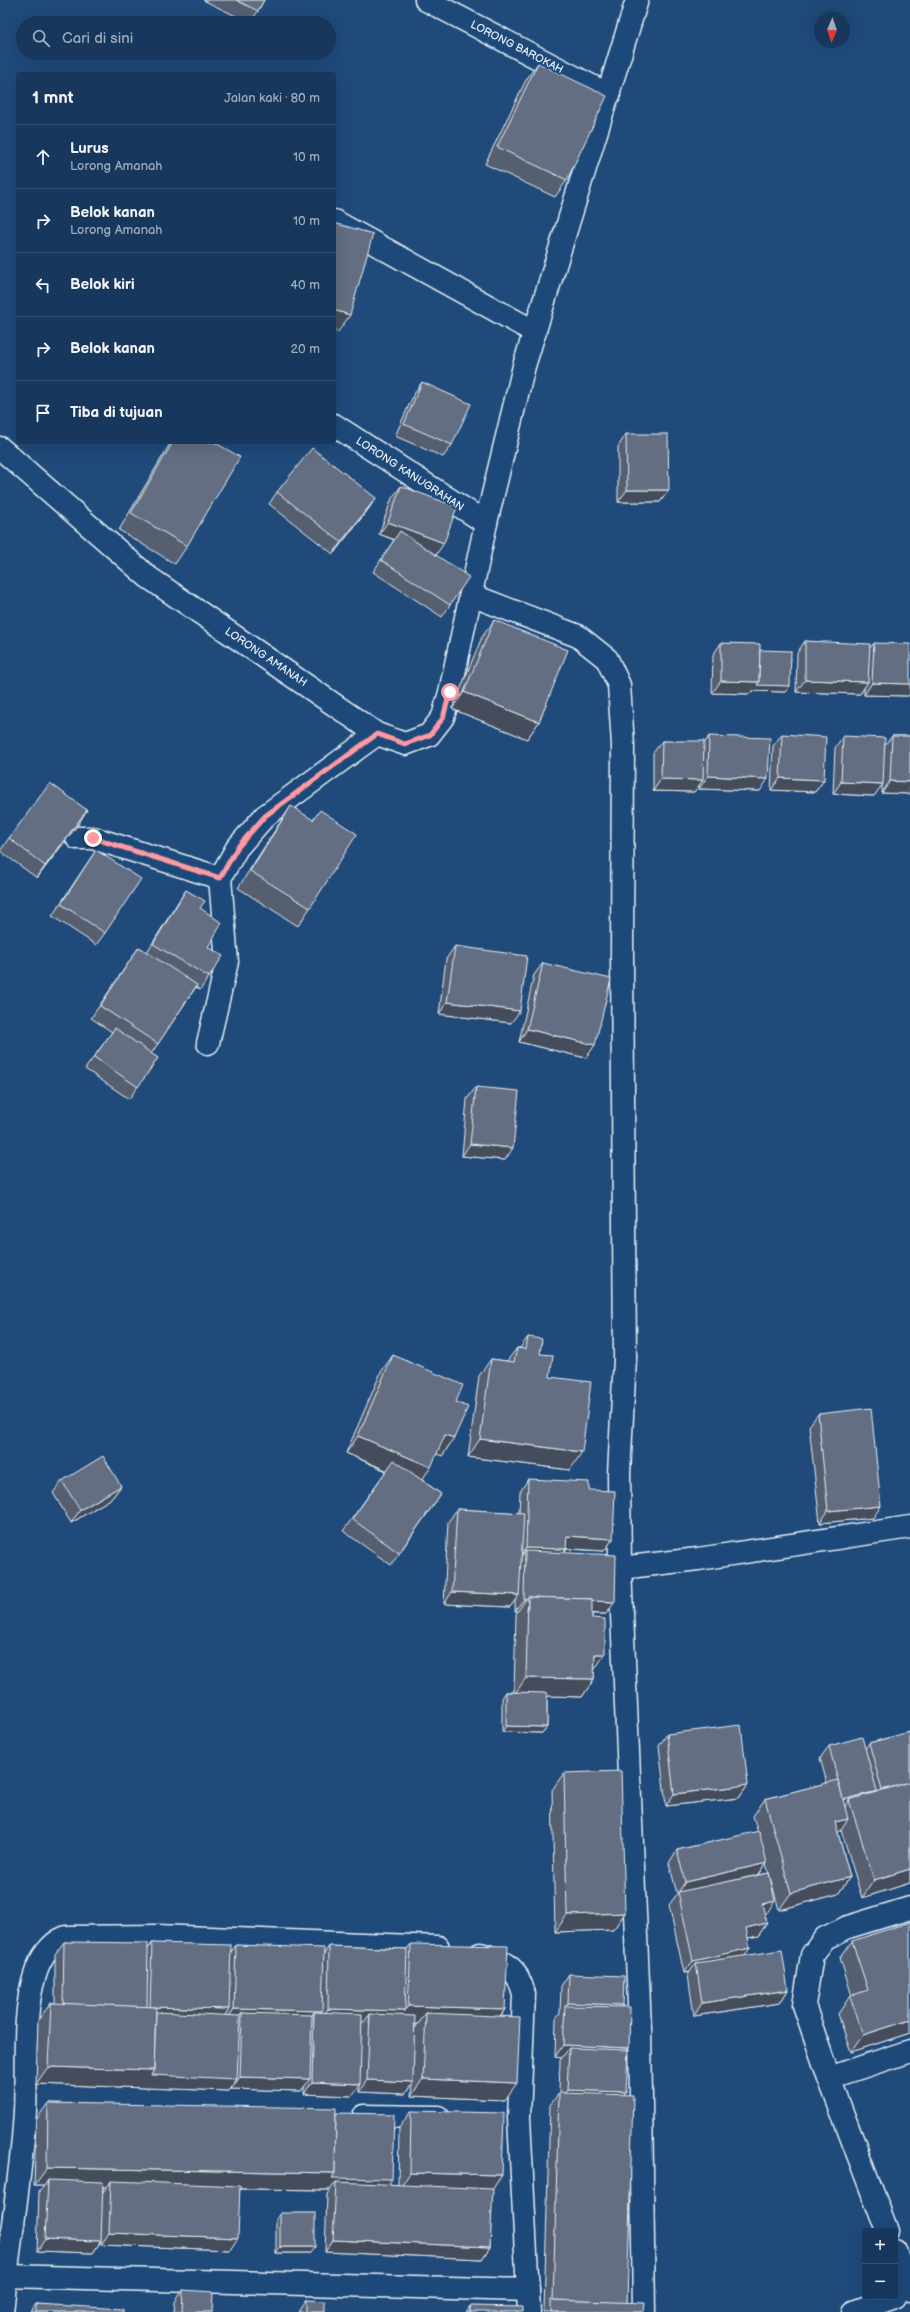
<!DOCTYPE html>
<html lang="id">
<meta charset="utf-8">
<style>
:root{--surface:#17385c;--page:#203f62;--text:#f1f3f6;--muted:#9eacbb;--line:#365272}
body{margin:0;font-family:"Balsamiq Sans",sans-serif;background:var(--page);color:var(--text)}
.controls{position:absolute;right:12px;bottom:12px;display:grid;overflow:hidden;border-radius:4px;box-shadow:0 4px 16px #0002}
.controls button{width:36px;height:36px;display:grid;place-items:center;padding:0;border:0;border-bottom:1px solid var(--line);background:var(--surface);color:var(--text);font:20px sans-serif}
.compass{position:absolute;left:814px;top:12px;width:36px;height:36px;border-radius:50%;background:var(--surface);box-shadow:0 4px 16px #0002;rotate:182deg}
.stop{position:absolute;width:12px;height:12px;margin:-9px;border:3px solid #ff9aa2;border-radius:50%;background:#fff}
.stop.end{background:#ff9aa2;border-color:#fff;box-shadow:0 1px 4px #0008}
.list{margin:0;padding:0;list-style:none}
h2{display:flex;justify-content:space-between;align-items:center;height:52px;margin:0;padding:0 16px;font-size:17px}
h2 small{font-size:13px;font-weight:400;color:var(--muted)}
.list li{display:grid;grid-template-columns:26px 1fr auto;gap:12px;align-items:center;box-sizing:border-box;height:64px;padding:0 16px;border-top:1px solid var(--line)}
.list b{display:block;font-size:15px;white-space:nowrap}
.list p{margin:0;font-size:13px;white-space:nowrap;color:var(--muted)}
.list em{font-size:13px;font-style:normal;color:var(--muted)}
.icon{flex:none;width:22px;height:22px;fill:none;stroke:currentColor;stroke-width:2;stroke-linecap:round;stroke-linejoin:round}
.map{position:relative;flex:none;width:910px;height:2312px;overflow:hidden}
.search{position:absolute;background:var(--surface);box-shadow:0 4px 16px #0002;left:16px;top:16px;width:320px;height:44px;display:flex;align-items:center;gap:10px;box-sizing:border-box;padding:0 14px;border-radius:22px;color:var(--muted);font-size:15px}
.panel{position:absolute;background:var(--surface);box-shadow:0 4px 16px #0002;left:16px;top:72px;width:320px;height:372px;border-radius:4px}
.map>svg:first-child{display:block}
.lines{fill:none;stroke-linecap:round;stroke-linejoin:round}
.street-casing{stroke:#e8f1f8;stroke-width:25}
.street{stroke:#1f4a7a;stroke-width:22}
.wall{fill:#555f70;stroke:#e8f1f8;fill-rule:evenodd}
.shaded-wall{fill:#454d5b;stroke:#e8f1f8}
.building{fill:#636e82;stroke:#e8f1f8}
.route{stroke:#ff9aa2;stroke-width:5}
.labels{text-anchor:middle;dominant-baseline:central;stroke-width:4;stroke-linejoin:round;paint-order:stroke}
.street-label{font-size:11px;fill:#e8f1f8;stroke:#1f4a7a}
</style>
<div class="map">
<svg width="910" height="2312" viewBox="0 0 910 2312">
<rect width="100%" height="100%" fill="#1f4a7a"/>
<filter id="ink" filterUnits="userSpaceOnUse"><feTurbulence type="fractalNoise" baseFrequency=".025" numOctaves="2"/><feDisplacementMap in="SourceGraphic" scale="8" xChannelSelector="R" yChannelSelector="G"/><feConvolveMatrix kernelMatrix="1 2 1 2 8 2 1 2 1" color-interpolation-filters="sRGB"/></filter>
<g filter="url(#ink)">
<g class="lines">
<defs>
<g id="street">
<path d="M426 0 609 95"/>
<path d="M334 221 535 332"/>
<path d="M334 425 486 523"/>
<path d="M0 448 148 577 377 734 405 744 429 735 443 717 450 692 486 523 524 366 637 0"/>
<path d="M471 595 578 636 607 659 619 685 623 745 622 957 625 1358 619 1474 620 1568 640 2028 644 2312"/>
<path d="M77 838H93L220 878"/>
<path d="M208 1043 227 962 220 878 237 848 265 816 377 734"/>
<path d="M620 1568 698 1559 910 1527"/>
<path d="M480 1954C505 1960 517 1967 524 1994L519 2118 529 2312"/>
<path d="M829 2078 910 2051"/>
<path d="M364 2116 438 2117"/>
<path d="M887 2231 829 2078 804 2005 812 1955 825 1938 848 1927 910 1908"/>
<path d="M895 2251 910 2290"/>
<path d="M6 2276C13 2221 22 2166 25 2111 27 2069 22 2014 35 1975 40 1959 50 1943 66 1937L157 1936 438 1947"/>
<path d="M2 2312 6 2276 528 2290"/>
<path d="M853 2312 895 2297"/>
</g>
</defs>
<use href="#street" class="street-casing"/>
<use href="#street" class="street"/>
</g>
<g class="wall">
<path d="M203 0H264L258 11 250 23Z"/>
<path d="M538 63 567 180 555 197 485 164 526 80Z"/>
<path d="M422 382 452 445 443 457 395 436 414 394Z"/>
<path d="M626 434 669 490 660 502H618V447Z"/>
<path d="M171 442H214L187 546 175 564 119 530Z"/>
<path d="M401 486 436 555 450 605 442 617 373 572 394 540 379 534 392 498Z"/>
<path d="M277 492 376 498 367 511 333 554 269 504Z"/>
<path d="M494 620 539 722 527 739 452 709 482 637Z"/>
<path d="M805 641 869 649 874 643 908 696 864 695V688L860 694 796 692 797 653Z"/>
<path d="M721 643 760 650 785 692 752 691 750 694 712 693 713 655Z"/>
<path d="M782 734 824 780 815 792 771 790 773 746Z"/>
<path d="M709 736 760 791 699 789V785L694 792 653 791V753L662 741 704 744Z"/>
<path d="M843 736 884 746 892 736H910V794L882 793V784L874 796 833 794 835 748Z"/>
<path d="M291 806 310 908 298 926 238 888 279 824Z"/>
<path d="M79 823 37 878 0 851 9 838Z"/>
<path d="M96 850 105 933 96 945 52 916Z"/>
<path d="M186 890 200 908 208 947 209 977 200 990 196 987 151 1054 158 1058 129 1099 85 1069 112 1032 91 1018 139 947 147 952 178 902Z"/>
<path d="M455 946 511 1023 439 1014 446 959Z"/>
<path d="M543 963 586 1058 519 1042 534 975Z"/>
<path d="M476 1087 505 1160 462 1156 467 1099Z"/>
<path d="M528 1337 540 1354 550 1377 570 1470 468 1457 479 1376 491 1359 507 1361 517 1348H520Z"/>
<path d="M393 1355 456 1402 454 1438 442 1456 437 1453 422 1480 441 1494 391 1565 343 1531 386 1471 346 1453 381 1372Z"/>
<path d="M818 1414 873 1518 820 1523 809 1426Z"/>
<path d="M528 1479 589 1490 613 1539 604 1551 566 1549 564 1553 606 1614H592L594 1670V1679L582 1697 547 1696V1727L542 1733 502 1732V1698L506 1692H514L516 1614 518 1611H515V1600L510 1607 444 1604 448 1522 457 1509 519 1513 520 1492Z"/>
<path d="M62 1481 121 1486 112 1498 71 1523 53 1493Z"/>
<path d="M910 1732V1883L862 1898 841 1829 838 1833 850 1877 838 1894 779 1910 769 1873 767 1913H764L767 1923 758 1936 748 1938 745 1956 788 1990 780 2003 694 2016 688 1975 690 1972 684 1973 669 1905 677 1894 669 1863 677 1850 758 1832 753 1816 765 1799 827 1783 820 1758 829 1746 865 1749 869 1743ZM766 1864 769 1873 759 1875Z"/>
<path d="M667 1734 748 1785 739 1798 666 1806 659 1746Z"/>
<path d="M564 1773 625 1913 613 1930 555 1932 552 1790Z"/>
<path d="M852 1941 910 2033 851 2052 838 2014 850 1996H852L840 1958Z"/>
<path d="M64 1942 148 1949 152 1943 231 1952 236 1945 324 1954 329 1946 407 1949 411 1944 505 2009 501 2016 505 2100 411 2096 412 2084 405 2094 359 2092V2085L352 2096 304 2094V2086L301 2091 231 2089 232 2087 228 2091 36 2084 38 2020 51 2003H55V1954ZM415 2024H418L415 2028Z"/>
<path d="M569 1974 622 2007 627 2050 624 2095 627 2303 644 2312H543L544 2310 550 2105 559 2093 560 2060 562 2058 555 2057 556 2018 560 2013 561 1986Z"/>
<path d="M48 2103 336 2113 389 2184 398 2185 399 2128 411 2111 502 2175 492 2189 490 2247 482 2259 325 2252 327 2194 330 2190 240 2189 230 2250 101 2245V2241L93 2253 37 2251 39 2192 44 2186H34L36 2120ZM103 2187H107L103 2192Z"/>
<path d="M280 2213 310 2253H276V2219Z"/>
<path d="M183 2290 212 2312H174L175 2302Z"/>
<path d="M306 2300 325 2312H298Z"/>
<path d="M36 2304 123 2312H30Z"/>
<path d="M470 2306V2312H466Z"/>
</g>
<g class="shaded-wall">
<path d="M334 310 350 315 338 332 334 331Z"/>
<path d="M627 490H669L660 502H618Z"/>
<path d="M376 498 367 511 333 554 341 542Z"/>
<path d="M388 522 444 543 436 555 379 534Z"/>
<path d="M805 680 868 682 860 694 796 692Z"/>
<path d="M721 681 759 682 790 686 785 692 752 691 750 694 712 693Z"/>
<path d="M872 683 910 684V694L908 696 864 695Z"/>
<path d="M464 692 539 722 527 739 452 709Z"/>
<path d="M708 776 768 779 760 791 699 789Z"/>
<path d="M780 778 824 780 815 792 771 790Z"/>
<path d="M661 779 703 780 694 792 653 791Z"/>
<path d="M890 781 910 782V794L882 793Z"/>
<path d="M841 782 883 784 874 796 833 794Z"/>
<path d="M87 810 79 823 37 878 45 866Z"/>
<path d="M447 1002 520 1011 511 1023 439 1014Z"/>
<path d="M527 1029 595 1045 586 1058 519 1042Z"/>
<path d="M470 1144 513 1148 505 1160 462 1156Z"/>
<path d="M445 1435 454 1438 442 1456 433 1452Z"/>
<path d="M358 1436 431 1467 419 1484 346 1453Z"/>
<path d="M480 1439 582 1452 570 1470 468 1457Z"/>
<path d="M121 1486 112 1498 71 1523 80 1510Z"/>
<path d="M881 1506 873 1518 820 1523 828 1511Z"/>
<path d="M567 1536 613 1539 604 1551 558 1548Z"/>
<path d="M526 1548 566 1549 558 1562 525 1551 519 1560H517Z"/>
<path d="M452 1592 519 1595 510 1607 444 1604Z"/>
<path d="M524 1599H526L518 1611H515Z"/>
<path d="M528 1599 615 1602 606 1614 527 1611Z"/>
<path d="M595 1654H605L593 1672Z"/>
<path d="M526 1678 594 1679 582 1697 514 1695Z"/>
<path d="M506 1726 547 1727 542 1733 502 1732Z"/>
<path d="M748 1785 739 1798 666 1806 674 1794Z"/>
<path d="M877 1791 868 1803 849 1800 843 1810V1800Z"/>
<path d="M848 1819 836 1836 835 1822Z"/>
<path d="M767 1863 758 1875 678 1893 685 1882Z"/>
<path d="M910 1869V1883L862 1898 874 1880Z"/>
<path d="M850 1877 838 1894 779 1910 791 1893Z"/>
<path d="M775 1901 767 1913 753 1916 762 1904Z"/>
<path d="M625 1913 613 1930 555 1932 567 1915Z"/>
<path d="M767 1923 758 1936 737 1940 746 1928Z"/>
<path d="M750 1948 742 1960 696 1963 690 1972 684 1973 693 1961Z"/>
<path d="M788 1990 780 2003 694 2016 702 2003Z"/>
<path d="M568 2003 623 2005 615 2018 565 2008Z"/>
<path d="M408 2006 505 2009 493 2026 426 2013 418 2024 369 2023 370 2014 364 2022 319 2021 328 2009 405 2011Z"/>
<path d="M150 2007 229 2009 221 2021 153 2019Z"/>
<path d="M234 2009 322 2011 314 2023V2012L307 2023 242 2013 236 2021H226Z"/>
<path d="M910 2020V2033L851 2052 863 2035Z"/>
<path d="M563 2045 629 2048 620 2060 569 2048 562 2058 555 2057Z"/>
<path d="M48 2067 154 2070 237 2079 228 2091 36 2084Z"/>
<path d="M240 2077 310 2079 301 2091 231 2089Z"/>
<path d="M423 2079 517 2083 505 2100 411 2096Z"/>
<path d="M367 2080 413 2082 405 2094 359 2092Z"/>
<path d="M312 2082 360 2084 352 2096 304 2094Z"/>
<path d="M567 2090 626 2092 618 2104 559 2102Z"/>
<path d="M47 2168 335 2173 392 2179 384 2191 336 2182 330 2190 111 2187V2181L107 2187 47 2186 48 2180 44 2186H34Z"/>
<path d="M410 2173 502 2175 490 2193 398 2191Z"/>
<path d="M109 2233 238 2238 230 2250 101 2245Z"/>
<path d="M45 2239 101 2241 93 2253 37 2251Z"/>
<path d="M333 2240 490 2247 482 2259 325 2252Z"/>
<path d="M280 2247H315L310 2253H276Z"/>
</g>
<g class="building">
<path d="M236 0H264L258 11Z"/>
<path d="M538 63 607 96 567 180 497 147Z"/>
<path d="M334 223 373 234 350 315 334 310Z"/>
<path d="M422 382 471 404 452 445 404 424Z"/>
<path d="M626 434H668L669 490H627Z"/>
<path d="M173 442H214L240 457 187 546 131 513Z"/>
<path d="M312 448 376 498 341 542 277 492Z"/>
<path d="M401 486 457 507 444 543 388 522Z"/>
<path d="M400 531 469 577 450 605 381 560Z"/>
<path d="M494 620 568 650 539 722 464 692Z"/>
<path d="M805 641 870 644 868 682 805 680Z"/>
<path d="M721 643 760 644 759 682 721 681Z"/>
<path d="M874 643 910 644V684L872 683Z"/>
<path d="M760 650 791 651 790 686 757 685 759 682Z"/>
<path d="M782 734 826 737 824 780 780 778Z"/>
<path d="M709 736 770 738 768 779 708 776Z"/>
<path d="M843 736 885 738 883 784 841 782Z"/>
<path d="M892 736H910V782L890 781Z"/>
<path d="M662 741H704L703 780 661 779Z"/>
<path d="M50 783 87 810 45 866 9 838Z"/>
<path d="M291 806 313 820 320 810 357 834 310 908 250 871Z"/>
<path d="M96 850 141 879 105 933 61 904Z"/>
<path d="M186 890 205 901 200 908 222 923 208 947 223 956 209 977 153 944Z"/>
<path d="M455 946 527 956 520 1011 447 1002Z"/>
<path d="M139 947 197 985 158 1044 100 1006Z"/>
<path d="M543 963 611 979 595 1045 527 1029Z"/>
<path d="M115 1028 158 1058 138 1087 94 1057Z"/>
<path d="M476 1087 519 1091 513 1148 470 1144Z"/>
<path d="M528 1337 542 1339 540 1354 553 1355 550 1377 591 1382 582 1452 480 1439 491 1359 514 1362 517 1348 526 1349Z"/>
<path d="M393 1355 463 1385 456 1402 468 1407 454 1438 445 1435 431 1467 358 1436Z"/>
<path d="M871 1408 881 1506 828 1511 818 1414Z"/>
<path d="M103 1456 121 1486 80 1510 62 1481Z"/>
<path d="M394 1460 441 1494 399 1553 352 1519Z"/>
<path d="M528 1479 589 1482V1490L615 1491 613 1539 567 1536 566 1549 526 1548Z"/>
<path d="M457 1509 524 1513 519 1595 452 1592Z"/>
<path d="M525 1551 616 1555 615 1602 592 1601V1599L528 1597 526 1599H524Z"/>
<path d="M528 1597 592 1599V1618L605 1619V1654H595L594 1679 526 1678Z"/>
<path d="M506 1692 547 1693V1727L506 1726Z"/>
<path d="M741 1725 748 1785 674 1794 667 1734Z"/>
<path d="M910 1732V1782L882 1790 869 1743Z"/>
<path d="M862 1737 877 1791 843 1800 829 1746Z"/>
<path d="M621 1771 625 1913 567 1915 564 1773Z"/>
<path d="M838 1780 848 1819 835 1822 850 1877 791 1893 765 1799Z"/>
<path d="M910 1782V1869L874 1880 849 1800Z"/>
<path d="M759 1831 767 1863 685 1882 677 1850Z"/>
<path d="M769 1873 775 1901 762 1904 767 1923 746 1928 750 1948 693 1961 678 1892Z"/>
<path d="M910 1922V2020L863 2035 850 1996 868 1990 852 1941Z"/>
<path d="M64 1942 148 1943 147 2007 63 2004Z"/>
<path d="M152 1943 231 1945 229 2009 150 2007Z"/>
<path d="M411 1944 508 1946 505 2009 408 2006Z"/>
<path d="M236 1945 324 1948 322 2011 234 2009Z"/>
<path d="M329 1946 407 1949 405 2011 328 2009Z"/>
<path d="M782 1950 788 1990 702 2003 696 1963Z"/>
<path d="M569 1974 624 1976 623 2005 568 2003Z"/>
<path d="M51 2003 156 2007 154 2070 48 2067Z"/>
<path d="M565 2006 630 2007 629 2048 563 2045Z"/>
<path d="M156 2012 240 2016 237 2079 151 2075 154 2070Z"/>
<path d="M314 2012 362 2014 360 2084 312 2082Z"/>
<path d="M242 2013 312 2015 310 2079 240 2077Z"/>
<path d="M426 2013 520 2017 517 2083 423 2079Z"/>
<path d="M370 2014 415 2016 413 2082 367 2080Z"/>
<path d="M569 2048 628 2050 626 2092 567 2090Z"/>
<path d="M559 2093 633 2095 627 2303 553 2300Z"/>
<path d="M48 2103 336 2108 335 2173 47 2168Z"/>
<path d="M411 2111 504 2113 502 2175 410 2173Z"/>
<path d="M336 2113 394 2114 392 2179 332 2178 335 2173Z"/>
<path d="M48 2180 103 2182 101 2241 45 2239Z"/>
<path d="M111 2181 240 2186 238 2238 109 2233Z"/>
<path d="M336 2182 493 2189 490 2247 333 2240Z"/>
<rect x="280" y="2213" width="35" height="34"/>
<path d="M183 2290 213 2292 212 2312H182Z"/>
<path d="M306 2300 325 2301V2312H306Z"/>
<path d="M551 2300 645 2303 644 2312H551Z"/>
<path d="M36 2304 123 2309V2312H36Z"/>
<path d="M470 2306 523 2307V2312H470Z"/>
</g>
</g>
<g class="lines" filter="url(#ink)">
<path class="route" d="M93 838 220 878 237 848 265 816 377 734 405 744 430 735 443 718 450 692"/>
</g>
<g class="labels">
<g class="street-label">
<text transform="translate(517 47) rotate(27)">LORONG BAROKAH</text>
<text transform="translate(410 474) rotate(33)">LORONG KANUGRAHAN</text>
<text transform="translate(266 657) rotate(34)">LORONG AMANAH</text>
</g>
</g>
</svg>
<div class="controls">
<button>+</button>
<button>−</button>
</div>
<svg class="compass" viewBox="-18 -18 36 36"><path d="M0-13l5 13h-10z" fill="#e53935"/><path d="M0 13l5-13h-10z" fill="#9eacbb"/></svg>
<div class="stop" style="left:450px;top:692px"></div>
<div class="stop end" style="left:93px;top:838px"></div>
<div class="search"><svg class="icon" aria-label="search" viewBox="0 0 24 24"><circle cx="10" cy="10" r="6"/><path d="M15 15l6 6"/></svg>Cari di sini</div>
<section class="panel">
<h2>1 mnt<small>Jalan kaki · 80 m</small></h2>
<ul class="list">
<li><svg class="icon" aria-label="ahead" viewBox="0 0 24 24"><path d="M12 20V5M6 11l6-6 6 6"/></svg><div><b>Lurus</b><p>Lorong Amanah</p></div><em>10 m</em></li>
<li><svg class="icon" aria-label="right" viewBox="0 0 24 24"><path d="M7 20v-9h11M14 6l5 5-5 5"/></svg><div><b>Belok kanan</b><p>Lorong Amanah</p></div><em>10 m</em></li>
<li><svg class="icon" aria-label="left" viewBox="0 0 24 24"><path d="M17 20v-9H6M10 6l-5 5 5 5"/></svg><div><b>Belok kiri</b></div><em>40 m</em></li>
<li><svg class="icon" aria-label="right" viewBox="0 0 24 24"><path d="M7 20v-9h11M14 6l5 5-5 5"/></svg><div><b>Belok kanan</b></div><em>20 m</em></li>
<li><svg class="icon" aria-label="arrive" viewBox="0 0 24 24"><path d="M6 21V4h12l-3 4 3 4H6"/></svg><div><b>Tiba di tujuan</b></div></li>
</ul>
</section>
</div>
